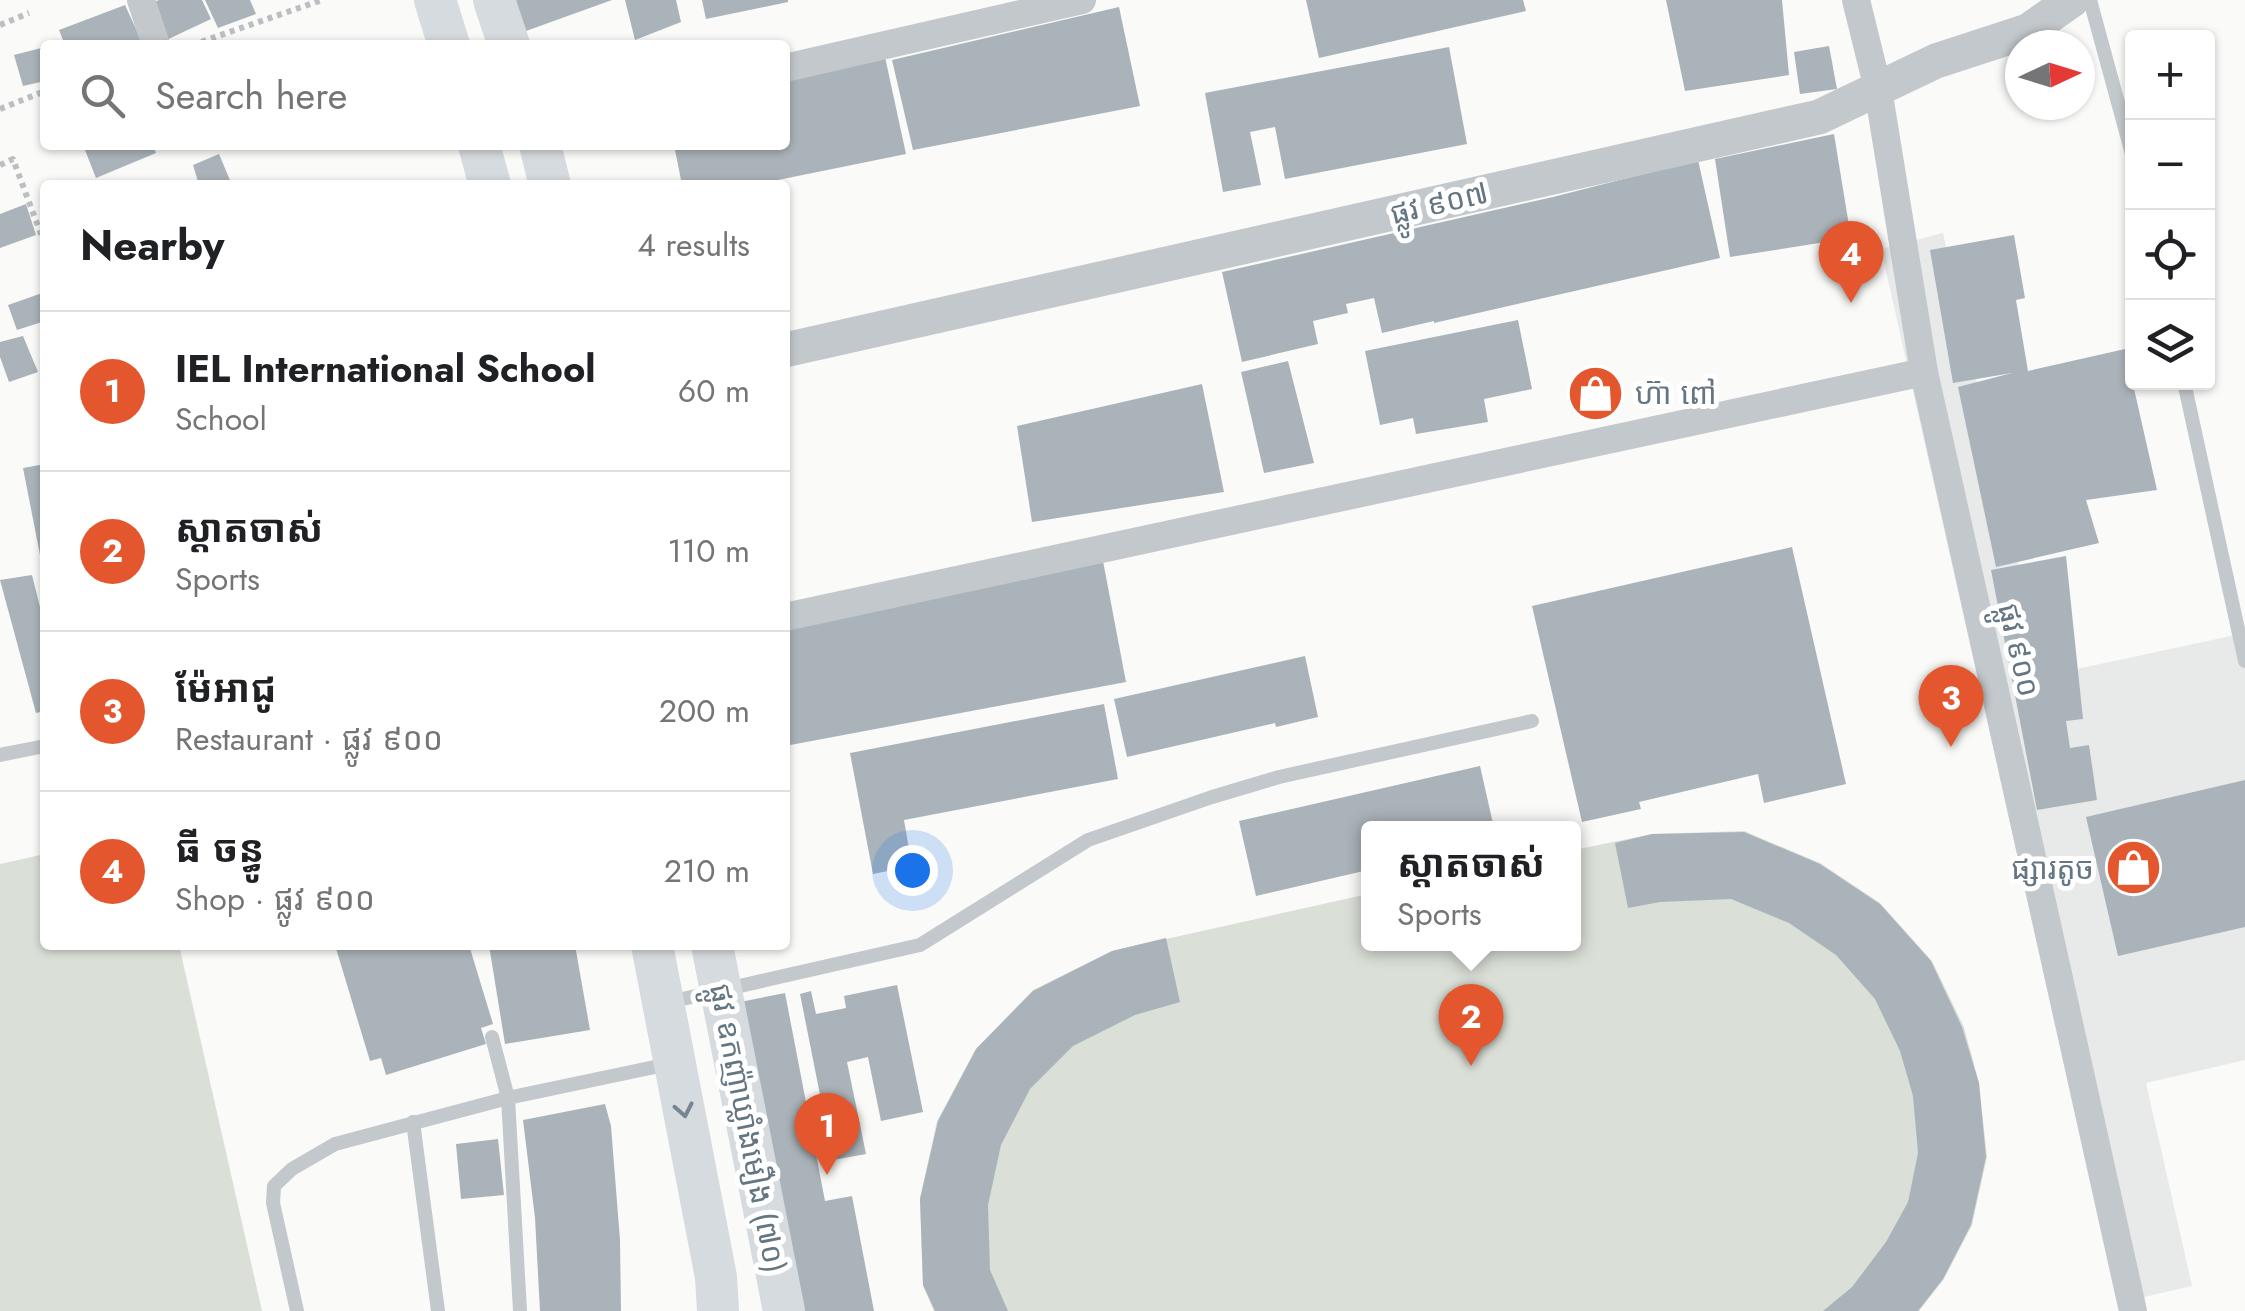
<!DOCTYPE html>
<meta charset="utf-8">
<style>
:root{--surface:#fff;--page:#f6f6f6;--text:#202124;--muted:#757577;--line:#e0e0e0;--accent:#e4572e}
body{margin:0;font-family:Jost,"Noto Sans Khmer",sans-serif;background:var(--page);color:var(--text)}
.controls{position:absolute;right:30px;top:30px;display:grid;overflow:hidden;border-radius:10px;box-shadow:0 2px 8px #0004}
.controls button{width:90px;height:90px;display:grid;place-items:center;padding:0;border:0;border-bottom:2px solid var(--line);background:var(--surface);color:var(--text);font:50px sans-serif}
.compass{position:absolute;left:2005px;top:30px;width:90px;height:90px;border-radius:50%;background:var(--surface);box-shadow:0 2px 8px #0004;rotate:86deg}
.you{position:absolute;left:912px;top:870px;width:35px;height:35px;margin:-25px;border:8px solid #fff;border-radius:50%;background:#1a73e8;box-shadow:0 0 0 15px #1a73e833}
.badge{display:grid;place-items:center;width:65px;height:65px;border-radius:50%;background:var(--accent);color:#fff;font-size:32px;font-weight:700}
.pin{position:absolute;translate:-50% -82px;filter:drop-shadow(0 2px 5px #0008)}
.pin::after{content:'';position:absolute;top:52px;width:35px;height:30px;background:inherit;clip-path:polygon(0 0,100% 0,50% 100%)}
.popup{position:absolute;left:1361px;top:821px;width:220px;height:130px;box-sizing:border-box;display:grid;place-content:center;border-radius:10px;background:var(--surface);filter:drop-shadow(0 2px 8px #0005);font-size:32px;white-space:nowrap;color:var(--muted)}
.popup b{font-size:38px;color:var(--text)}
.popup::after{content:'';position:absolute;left:50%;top:100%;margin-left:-20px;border:20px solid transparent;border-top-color:var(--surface)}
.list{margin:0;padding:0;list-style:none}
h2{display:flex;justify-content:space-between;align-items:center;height:130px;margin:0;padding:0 40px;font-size:42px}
h2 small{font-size:32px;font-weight:400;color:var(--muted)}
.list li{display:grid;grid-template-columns:65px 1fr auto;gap:30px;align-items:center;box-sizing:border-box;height:160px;padding:0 40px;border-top:2px solid var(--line)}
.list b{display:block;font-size:38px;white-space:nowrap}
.list p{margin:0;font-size:32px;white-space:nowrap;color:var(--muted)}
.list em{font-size:32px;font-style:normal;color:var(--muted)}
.icon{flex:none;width:55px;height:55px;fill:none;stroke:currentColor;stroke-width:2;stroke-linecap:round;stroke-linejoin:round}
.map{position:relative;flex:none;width:2245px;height:1311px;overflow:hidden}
.search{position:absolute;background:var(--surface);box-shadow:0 2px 8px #0004;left:40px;top:40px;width:750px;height:110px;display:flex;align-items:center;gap:25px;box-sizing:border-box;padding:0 35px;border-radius:10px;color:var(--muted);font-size:38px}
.panel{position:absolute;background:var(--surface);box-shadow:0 2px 8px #0004;left:40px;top:180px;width:750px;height:770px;border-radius:10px}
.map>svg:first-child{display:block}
.built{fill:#e8e9e9}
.green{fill:#dadfd7}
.building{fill:#aab3b9}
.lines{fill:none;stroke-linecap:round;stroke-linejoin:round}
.path{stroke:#bbbfc2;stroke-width:6;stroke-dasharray:5 5;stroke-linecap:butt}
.service{stroke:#c3c8cc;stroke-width:14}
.minor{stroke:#c3c8cc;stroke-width:28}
.tertiary{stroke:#c3c8cc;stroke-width:35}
.primary{stroke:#d6dbdf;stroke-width:42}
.oneway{stroke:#768591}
.labels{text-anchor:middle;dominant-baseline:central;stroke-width:10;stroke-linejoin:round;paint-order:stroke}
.street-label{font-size:30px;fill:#657683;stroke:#fff}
.poi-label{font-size:30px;fill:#657683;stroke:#fff;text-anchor:start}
</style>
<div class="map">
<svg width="2245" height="1311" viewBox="0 0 2245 1311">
<rect width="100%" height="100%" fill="#fafaf8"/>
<path class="built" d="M1943 233 2044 676 2245 633V1060L2146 1083 2192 1286 2118 1303 1881 249Z"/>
<g class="green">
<path d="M1744 831 1820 863 1880 903 1932 961 1964 1027 1979 1083 1987 1157 1972 1225 1944 1279 1919 1311H934L923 1286 920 1198 937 1121 976 1049 1033 990 1112 951 1368 894V944H1574V850L1652 834Z"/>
<path d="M45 854V945H179L262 1311H0V864Z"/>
</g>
<g class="building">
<path d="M159 0H202L211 19 160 43 147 5Z"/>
<path d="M205 0H250L256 14 218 28Z"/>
<path d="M515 0H612L526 31Z"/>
<path d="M625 0H676L681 22 635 40Z"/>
<path d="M702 0H788V2L706 19Z"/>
<path d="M1306 0H1523L1526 11 1319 58Z"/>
<path d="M1666 0H1782L1789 75 1685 91Z"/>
<path d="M125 5 142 42 134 45H65L59 30Z"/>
<path d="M1119 7 1140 106 913 150 892 60Z"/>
<path d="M1829 46 1837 89 1800 94 1794 52Z"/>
<path d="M45 47V81L23 86 14 55Z"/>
<path d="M1449 47 1467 144 1285 179 1275 127 1250 132 1261 185 1223 192 1205 93Z"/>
<path d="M885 57 906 154 754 185H682L674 145H785V81Z"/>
<path d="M1834 134 1851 238 1730 257 1715 159Z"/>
<path d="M83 145H153L156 153 96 178Z"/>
<path d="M219 154 232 185H199L193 165Z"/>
<path d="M1698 160 1720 258 1434 323V321L1382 333 1374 298 1346 304 1348 313 1313 321 1318 344 1242 362 1222 272 1553 197Z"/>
<path d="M26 204 36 235 0 248V214Z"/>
<path d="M2014 235 2025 298 2016 300 2028 371 2125 349 2157 490 2086 500 2099 543 1996 567 1958 387 2012 373 1953 383 1930 250Z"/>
<path d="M45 292V321L17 330 8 305Z"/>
<path d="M1518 320 1532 389 1484 399 1488 422 1416 434 1413 418 1380 425 1365 351Z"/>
<path d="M23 336 38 372 9 382 0 357V342Z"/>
<path d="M1288 361 1314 463 1264 473 1241 372Z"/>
<path d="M1202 384 1224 492 1032 522 1017 426Z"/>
<path d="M45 464V559L41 560 23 468Z"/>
<path d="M1792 547 1846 784 1764 803 1758 774 1639 802 1641 809 1582 822 1532 606Z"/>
<path d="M2066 556 2083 719 2066 721 2070 748 2089 745 2097 800 2037 810 1991 570Z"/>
<path d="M1103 561 1126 682 785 746V620Z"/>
<path d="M32 575 45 627V711L36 713 0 580Z"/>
<path d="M1305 656 1318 717 1276 727 1275 723 1127 757 1114 699Z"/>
<path d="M1104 704 1118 779 904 820 912 866 873 874 850 753Z"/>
<path d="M1480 766 1494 828H1368V870L1256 896 1239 821Z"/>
<path d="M2245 780V927L2118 956 2086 817Z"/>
<path d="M1744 832 1820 864 1880 904 1931 961 1962 1027 1979 1083 1986 1157 1971 1225 1943 1279 1918 1311H1823L1852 1287 1886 1242 1908 1202 1918 1153 1913 1096 1900 1051 1875 999 1836 955 1789 923 1731 899 1660 902 1628 908 1615 843 1652 834Z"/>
<path d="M1166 938 1180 1002 1135 1015 1073 1046 1030 1089 1001 1145 988 1205 990 1270 1008 1311H935L923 1285 920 1199 938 1121 976 1049 1033 991 1112 951Z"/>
<path d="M335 945H469L493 1024 481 1028 486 1044 386 1075 381 1058 370 1061Z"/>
<path d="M489 945H575L590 1030 505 1044Z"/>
<path d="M897 985 923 1112 881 1121 868 1057 847 1062 866 1154 833 1160 800 994 811 991 816 1014 846 1008 844 996Z"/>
<path d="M785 993 825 1201 852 1196 874 1311H791L730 1004Z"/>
<path d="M605 1104 611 1126 620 1240 621 1311H540L535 1218 523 1120Z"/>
<path d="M498 1139 504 1195 461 1199 456 1144Z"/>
</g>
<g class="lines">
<g class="path">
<path d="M0 25 29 13"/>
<path d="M192 45 322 0"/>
<path d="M0 109 45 91"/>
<path d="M0 165 13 159 45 245"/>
</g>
<g class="service">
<path d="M2090 0 2132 154"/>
<path d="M2184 382 2245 661"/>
<path d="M0 755 45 746"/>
<path d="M665 1003 920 945 1088 840 1212 797 1279 777 1532 721"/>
<path d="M492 1037 508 1098 520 1311"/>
<path d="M413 1122 438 1311"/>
<path d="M297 1311 273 1203 274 1186 292 1169 335 1144 508 1098 669 1064"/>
</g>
<g class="minor">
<path d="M141 0 156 45"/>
<path d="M1856 0 1878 89 1924 372 2133 1311"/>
<path d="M785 68 1082 0"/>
<path d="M785 617 1924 372"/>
</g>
<path class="tertiary" d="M785 350 1819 117 1936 61 2028 31 2072 0"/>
<g class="primary">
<path d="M435 0 449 45"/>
<path d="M494 0 509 45"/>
<path d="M479 145 490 185"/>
<path d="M540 145 550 185"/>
<path d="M652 945 716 1277 718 1311"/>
<path d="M712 945 784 1311"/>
</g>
</g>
<defs><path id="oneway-chevron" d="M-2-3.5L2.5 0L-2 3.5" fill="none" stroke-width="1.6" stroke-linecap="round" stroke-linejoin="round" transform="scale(2.5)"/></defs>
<use class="oneway" href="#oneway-chevron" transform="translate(684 1110) rotate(79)"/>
<defs>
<symbol id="shop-disc" viewBox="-11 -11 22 22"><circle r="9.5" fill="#e4572e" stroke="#fff"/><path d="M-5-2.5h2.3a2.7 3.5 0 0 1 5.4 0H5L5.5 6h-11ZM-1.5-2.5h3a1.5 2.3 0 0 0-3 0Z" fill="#fff"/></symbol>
</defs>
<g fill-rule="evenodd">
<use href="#shop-disc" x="1564" y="362" width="63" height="63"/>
<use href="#shop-disc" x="2102" y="836" width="63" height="63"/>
</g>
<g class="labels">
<g class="street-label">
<text transform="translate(1439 203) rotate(-13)">ផ្លូវ ៩០៧</text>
<text transform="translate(2019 650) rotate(77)">ផ្លូវ ៩០០</text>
<text transform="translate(748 1128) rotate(79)">ផ្លូវ ឧកញ៉ាឃ្លាំងមឿង (៧០)</text>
</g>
<g class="poi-label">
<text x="1635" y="393">ហ៊ា ពៅ</text>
<text x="2094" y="868" text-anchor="end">ផ្សារតូច</text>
</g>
</g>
</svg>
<div class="controls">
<button>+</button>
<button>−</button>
<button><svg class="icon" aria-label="locate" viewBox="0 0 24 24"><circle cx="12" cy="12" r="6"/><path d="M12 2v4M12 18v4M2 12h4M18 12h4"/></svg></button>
<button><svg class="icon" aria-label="layers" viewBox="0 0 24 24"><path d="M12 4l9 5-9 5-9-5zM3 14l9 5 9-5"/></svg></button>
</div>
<svg class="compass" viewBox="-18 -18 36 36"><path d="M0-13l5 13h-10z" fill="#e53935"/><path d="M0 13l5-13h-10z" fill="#757577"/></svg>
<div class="you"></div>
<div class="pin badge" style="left:827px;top:1175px">1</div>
<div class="pin badge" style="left:1471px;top:1066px">2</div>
<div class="popup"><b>ស្ដាតចាស់</b>Sports</div>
<div class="pin badge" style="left:1951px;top:747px">3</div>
<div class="pin badge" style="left:1851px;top:303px">4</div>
<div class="search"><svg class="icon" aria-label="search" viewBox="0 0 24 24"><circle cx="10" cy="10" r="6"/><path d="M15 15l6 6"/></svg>Search here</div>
<section class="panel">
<h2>Nearby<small>4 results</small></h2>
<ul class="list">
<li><span class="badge">1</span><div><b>IEL International School</b><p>School</p></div><em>60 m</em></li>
<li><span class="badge">2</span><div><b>ស្ដាតចាស់</b><p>Sports</p></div><em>110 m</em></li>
<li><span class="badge">3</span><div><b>ម៉ែអាជូ</b><p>Restaurant · ផ្លូវ ៩០០</p></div><em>200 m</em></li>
<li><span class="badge">4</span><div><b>ធី ចន្ធូ</b><p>Shop · ផ្លូវ ៩០០</p></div><em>210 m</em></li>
</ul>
</section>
</div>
